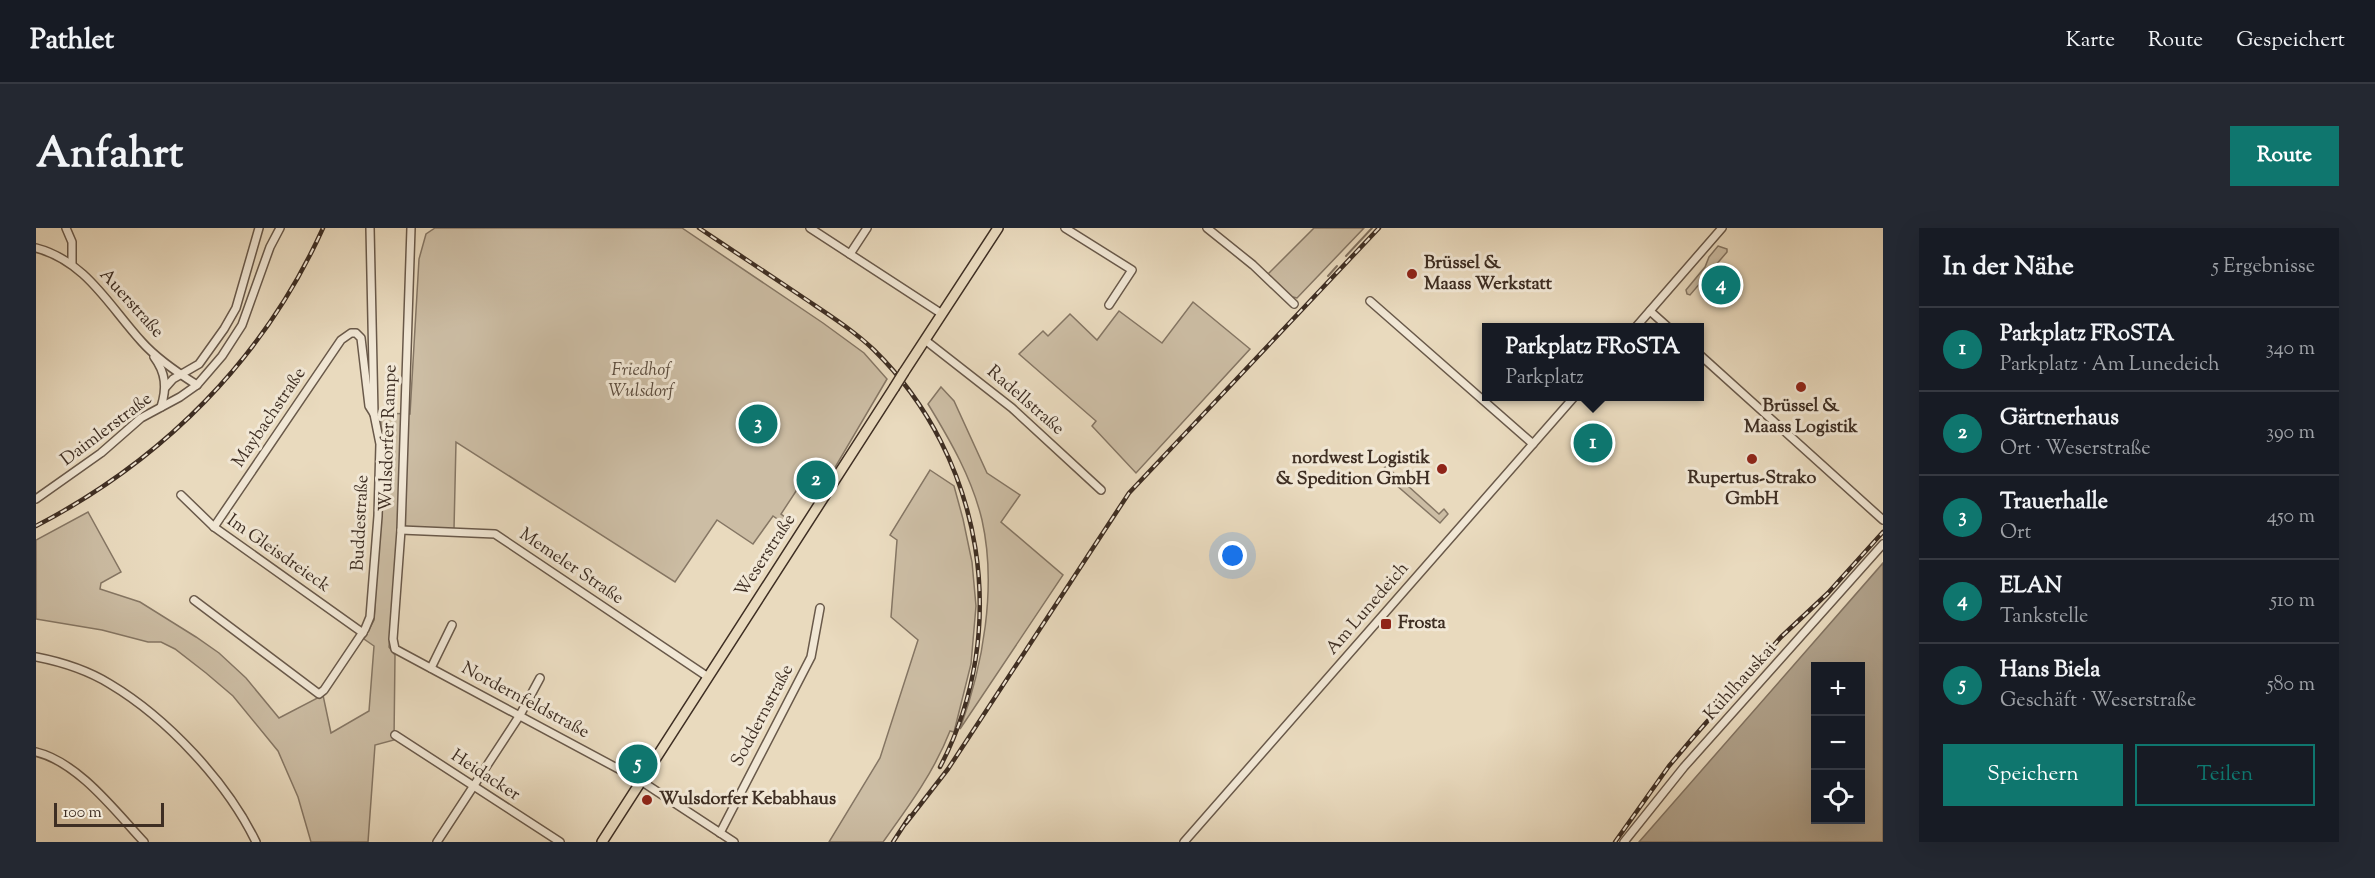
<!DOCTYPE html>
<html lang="de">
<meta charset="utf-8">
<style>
:root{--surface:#171b24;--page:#242831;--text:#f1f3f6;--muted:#9ea1a6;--line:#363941;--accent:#0f766e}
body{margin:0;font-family:"Sorts Mill Goudy",serif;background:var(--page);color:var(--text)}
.controls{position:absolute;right:18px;bottom:18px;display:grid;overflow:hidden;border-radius:0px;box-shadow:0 6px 24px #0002}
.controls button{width:54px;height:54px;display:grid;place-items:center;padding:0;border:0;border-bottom:2px solid var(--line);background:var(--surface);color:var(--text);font:30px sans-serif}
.scale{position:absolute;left:18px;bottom:15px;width:110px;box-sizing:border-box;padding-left:6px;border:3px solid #3e2e23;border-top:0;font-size:16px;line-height:21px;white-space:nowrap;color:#3e2e23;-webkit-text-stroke:4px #f1e7d5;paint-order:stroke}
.you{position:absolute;left:1197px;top:328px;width:21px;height:21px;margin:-15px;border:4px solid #fff;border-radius:50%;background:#1a73e8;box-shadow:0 0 0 9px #1a73e833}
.badge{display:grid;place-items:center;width:39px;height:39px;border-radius:50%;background:var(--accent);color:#fff;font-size:20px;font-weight:700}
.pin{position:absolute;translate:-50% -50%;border:3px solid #fff;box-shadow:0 2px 6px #0006}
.popup{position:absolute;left:1446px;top:95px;width:222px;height:78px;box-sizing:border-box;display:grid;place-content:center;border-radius:0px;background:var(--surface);filter:drop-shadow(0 2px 4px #0005);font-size:20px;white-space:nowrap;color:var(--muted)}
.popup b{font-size:22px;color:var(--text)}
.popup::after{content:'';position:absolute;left:50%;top:100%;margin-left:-12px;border:12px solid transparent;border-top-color:var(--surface)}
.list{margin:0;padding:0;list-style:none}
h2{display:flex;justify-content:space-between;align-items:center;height:78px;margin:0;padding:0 24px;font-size:26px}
h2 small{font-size:20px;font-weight:400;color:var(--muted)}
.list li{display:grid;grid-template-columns:39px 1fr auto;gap:18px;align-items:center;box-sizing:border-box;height:84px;padding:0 24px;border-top:2px solid var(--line)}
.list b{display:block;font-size:22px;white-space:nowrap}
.list p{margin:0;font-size:20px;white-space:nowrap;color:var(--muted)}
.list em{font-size:20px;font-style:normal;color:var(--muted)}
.actions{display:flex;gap:12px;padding:18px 24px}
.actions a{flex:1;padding:14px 0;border:2px solid var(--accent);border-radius:0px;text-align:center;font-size:21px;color:var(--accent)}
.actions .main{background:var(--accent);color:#fff}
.icon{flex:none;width:33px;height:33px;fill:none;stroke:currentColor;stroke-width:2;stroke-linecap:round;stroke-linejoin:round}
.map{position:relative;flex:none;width:1847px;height:614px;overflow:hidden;border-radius:0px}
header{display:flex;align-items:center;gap:36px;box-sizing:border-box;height:84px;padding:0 30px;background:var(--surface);border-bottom:2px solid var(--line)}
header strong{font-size:28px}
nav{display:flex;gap:33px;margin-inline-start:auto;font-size:21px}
.intro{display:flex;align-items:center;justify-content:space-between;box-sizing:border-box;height:144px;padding:0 36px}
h1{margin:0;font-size:42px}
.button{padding:15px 27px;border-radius:0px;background:var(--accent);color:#fff;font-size:21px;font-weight:700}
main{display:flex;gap:36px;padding:0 36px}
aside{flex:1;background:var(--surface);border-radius:0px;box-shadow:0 6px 24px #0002}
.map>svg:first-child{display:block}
.green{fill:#ccbda4;stroke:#857664;stroke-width:1.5}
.water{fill:#afa089;stroke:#827260;stroke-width:1.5;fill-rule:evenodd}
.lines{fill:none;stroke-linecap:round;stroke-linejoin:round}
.stream{stroke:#827260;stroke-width:2}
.minor-casing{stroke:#69594a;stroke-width:10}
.major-casing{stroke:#3e2e23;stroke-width:12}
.minor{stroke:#f1e7d5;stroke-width:7}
.major{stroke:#e9dabe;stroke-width:9}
.rail-casing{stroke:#3e2e23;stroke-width:4.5}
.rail{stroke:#f1e7d5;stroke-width:2;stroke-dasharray:7;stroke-linecap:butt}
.major-bridge-casing{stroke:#3e2e23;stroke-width:12;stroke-linecap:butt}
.major-bridge{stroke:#e9dabe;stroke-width:9}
.poi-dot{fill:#8f2418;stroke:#f1e7d5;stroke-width:2}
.labels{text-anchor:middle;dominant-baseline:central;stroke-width:6;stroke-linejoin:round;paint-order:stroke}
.poi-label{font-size:18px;font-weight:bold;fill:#3e2e23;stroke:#f1e7d5;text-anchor:start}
.street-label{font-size:18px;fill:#3e2e23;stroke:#f1e7d5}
.park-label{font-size:18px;font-style:italic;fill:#5a4b3d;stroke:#f1e7d5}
</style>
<header>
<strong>Pathlet</strong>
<nav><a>Karte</a><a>Route</a><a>Gespeichert</a></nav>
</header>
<div class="intro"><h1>Anfahrt</h1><a class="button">Route</a></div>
<main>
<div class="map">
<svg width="1847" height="614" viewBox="0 0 1847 614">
<rect width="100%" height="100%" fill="#e9dabe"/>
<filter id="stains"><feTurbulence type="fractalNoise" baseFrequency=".00333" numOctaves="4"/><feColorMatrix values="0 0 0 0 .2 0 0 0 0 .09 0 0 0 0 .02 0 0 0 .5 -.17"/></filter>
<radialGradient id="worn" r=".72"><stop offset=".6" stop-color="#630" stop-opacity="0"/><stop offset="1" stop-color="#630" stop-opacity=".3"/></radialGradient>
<g class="green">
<path d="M399 0H646L787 95 828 125 851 151 784 265 766 254 745 286 750 290 747 295 737 288 717 316 681 292 639 354 420 214 418 301 362 299 353 419 359 427 358 512 339 517 332 614H275L262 569 242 523 197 468 170 445 139 421 125 414H112L66 402 0 391V312L52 284 85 344 65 355 64 361 104 374 160 409 183 425 210 450 243 490 287 467 295 505 333 483 338 418 328 411 338 392 344 287 345 185 374 186 383 31 390 6Z"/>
<path d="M1278 0H1328L1261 70C1248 68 1241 55 1232 46Z"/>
<path d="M1682 18 1691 21V24L1654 67 1651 66 1650 62 1669 39 1673 29Z"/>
<path d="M1157 74 1214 121 1100 245 1056 198 1060 193 983 126 1007 103 1012 108 1034 86 1061 112 1083 83 1126 115Z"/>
<path d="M905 159 918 173 951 245 984 267 965 294 1027 347 924 501C947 438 961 359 946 292 936 250 914 212 892 176Z"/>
<path d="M1350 238 1403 286 1408 281 1412 286 1404 295 1345 244Z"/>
<path d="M894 242 918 258 927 291 936 334 940 378 935 436 918 504 914 503C898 544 873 578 847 614H793L844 530 882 412 855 389 861 312 854 307Z"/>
</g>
<path class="water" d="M1847 335V614H1603ZM1780 439H1824V592H1780Z"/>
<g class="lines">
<g class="stream">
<path d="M1310 28 1336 0"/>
<path d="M1292 48 1301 38"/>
</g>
<defs>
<g id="minor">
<path d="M30 0 36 14V35"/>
<path d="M375 0 365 302 357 411 359 421 605 553 698 614"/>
<path d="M774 0 906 86"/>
<path d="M1029 0 1096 42 1073 77"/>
<path d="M1171 0 1217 37 1258 76"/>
<path d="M0 20C50 33 73 78 106 114 121 131 142 145 161 157"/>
<path d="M814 26 831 0"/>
<path d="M1334 73 1497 216"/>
<path d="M1614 83 1633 100"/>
<path d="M1599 100 1686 0"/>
<path d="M889 112 976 180 1065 262"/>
<path d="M1664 127 1847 292"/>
<path d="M118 129C130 145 131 160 125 179"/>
<path d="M129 160 137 151 163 136 188 101 200 80 223 0"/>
<path d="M145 267 178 299 327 405"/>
<path d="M0 271 65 225 105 190 144 169 161 157 186 128 206 97 234 19 244 0"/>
<path d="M178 299 305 112 315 105H320L325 110 333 178 338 186"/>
<path d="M365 302 459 306 672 449"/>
<path d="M158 372 283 466 288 462 329 401 334 389 342 288 344 216 338 186 334 0"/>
<path d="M0 429C26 434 51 442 74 456 131 490 191 554 220 614"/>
<path d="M395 440 416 397"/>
<path d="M359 507 524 614"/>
<path d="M0 524C42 534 79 583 108 614"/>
<path d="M684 605 775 429 784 380"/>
<path d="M401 614 484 487 504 450"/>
<path d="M1148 614 1539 168"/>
<path d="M1588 614 1648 539 1847 316"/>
</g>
<g id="major">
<path d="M868 144 962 0"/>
<path d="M566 614 858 160"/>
</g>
</defs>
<use href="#minor" class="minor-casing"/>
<use href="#major" class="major-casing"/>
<use href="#minor" class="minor"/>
<use href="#major" class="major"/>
<defs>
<g id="rail">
<path d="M663 0C697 23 731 45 765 68 790 85 816 101 838 122 948 230 976 402 904 539"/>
<path d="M0 298C127 232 228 131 287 0"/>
<path d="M870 595 912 541 1093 265 1343 0"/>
<path d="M857 614 874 588"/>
<path d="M1579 614 1633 538 1655 512 1745 409 1792 365 1847 304"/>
</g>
</defs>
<use href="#rail" class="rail-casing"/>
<use href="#rail" class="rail"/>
<defs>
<path id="major-bridge" d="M858 160 868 144"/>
</defs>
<use href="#major-bridge" class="major-bridge-casing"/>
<use href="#major-bridge" class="major-bridge"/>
</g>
<g class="poi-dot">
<circle cx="1376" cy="46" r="6"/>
<circle cx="1765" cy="159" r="6"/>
<circle cx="1716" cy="231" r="6"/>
<circle cx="1406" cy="241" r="6"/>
<rect x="1344" y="390" width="12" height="12" rx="3"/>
<circle cx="611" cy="572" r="6"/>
</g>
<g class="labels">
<g class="poi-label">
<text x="1388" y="36">Brüssel &amp;<tspan x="1388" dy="21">Maass Werkstatt</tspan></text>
<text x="1765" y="179" text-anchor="middle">Brüssel &amp;<tspan x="1765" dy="21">Maass Logistik</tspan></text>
<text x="1394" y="231" text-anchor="end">nordwest Logistik<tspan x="1394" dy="21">&amp; Spedition GmbH</tspan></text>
<text x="1716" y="251" text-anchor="middle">Rupertus-Strako<tspan x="1716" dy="21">GmbH</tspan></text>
<text x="1362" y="396">Frosta</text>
<text x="623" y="572">Wulsdorfer Kebabhaus</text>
</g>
<g class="street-label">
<text transform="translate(95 76) rotate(48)">Auerstraße</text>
<text transform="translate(989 173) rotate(41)">Radellstraße</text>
<text transform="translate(234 190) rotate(-56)">Maybachstraße</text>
<text transform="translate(71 202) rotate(-37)">Daimlerstraße</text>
<text transform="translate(353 210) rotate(-88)">Wulsdorfer Rampe</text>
<text transform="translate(325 295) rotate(-87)">Buddestraße</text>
<text transform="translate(242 326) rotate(35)">Im Gleisdreieck</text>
<text transform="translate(730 328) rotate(-57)">Weserstraße</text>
<text transform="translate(535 339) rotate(34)">Memeler Straße</text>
<text transform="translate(1332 381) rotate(-49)">Am Lunedeich</text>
<text transform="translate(1705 454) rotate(-48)">Kühlhauskai</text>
<text transform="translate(489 473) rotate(28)">Nordernfeldstraße</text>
<text transform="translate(727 488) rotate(-62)">Soddernstraße</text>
<text transform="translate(449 548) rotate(33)">Heidacker</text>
</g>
<g class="park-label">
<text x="605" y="143">Friedhof<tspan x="605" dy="21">Wulsdorf</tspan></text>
</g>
</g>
<rect width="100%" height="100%" filter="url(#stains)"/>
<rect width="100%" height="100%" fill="url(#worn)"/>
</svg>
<div class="controls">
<button>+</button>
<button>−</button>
<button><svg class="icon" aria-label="locate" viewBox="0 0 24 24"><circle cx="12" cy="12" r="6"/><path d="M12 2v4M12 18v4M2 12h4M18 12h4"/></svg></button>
</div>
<div class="scale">100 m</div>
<div class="you"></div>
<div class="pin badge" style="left:1557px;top:215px">1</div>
<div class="popup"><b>Parkplatz FRoSTA</b>Parkplatz</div>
<div class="pin badge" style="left:780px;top:252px">2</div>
<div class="pin badge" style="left:722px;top:196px">3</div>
<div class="pin badge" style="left:1685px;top:57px">4</div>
<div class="pin badge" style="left:602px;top:536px">5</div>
</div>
<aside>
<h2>In der Nähe<small>5 Ergebnisse</small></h2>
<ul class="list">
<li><span class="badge">1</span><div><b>Parkplatz FRoSTA</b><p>Parkplatz · Am Lunedeich</p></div><em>340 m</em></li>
<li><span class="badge">2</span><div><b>Gärtnerhaus</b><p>Ort · Weserstraße</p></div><em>390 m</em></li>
<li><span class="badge">3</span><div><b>Trauerhalle</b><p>Ort</p></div><em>450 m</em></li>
<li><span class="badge">4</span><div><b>ELAN</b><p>Tankstelle</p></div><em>510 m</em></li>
<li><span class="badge">5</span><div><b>Hans Biela</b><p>Geschäft · Weserstraße</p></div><em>580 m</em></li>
</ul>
<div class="actions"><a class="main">Speichern</a><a>Teilen</a></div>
</aside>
</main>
